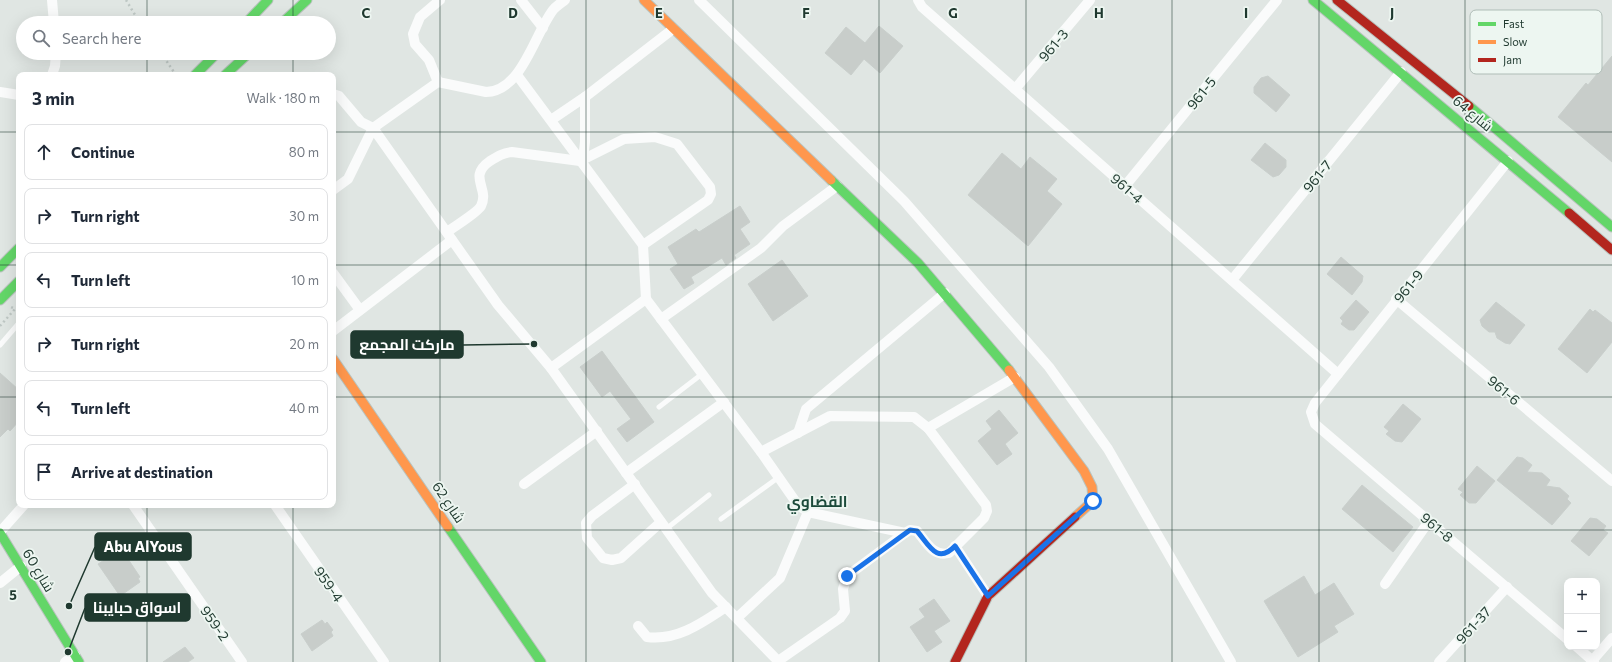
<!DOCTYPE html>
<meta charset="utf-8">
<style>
:root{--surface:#fff;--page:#f6f6f7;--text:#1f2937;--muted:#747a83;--line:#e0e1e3}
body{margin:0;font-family:Commissioner,Cairo,sans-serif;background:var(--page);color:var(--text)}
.controls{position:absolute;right:12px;bottom:12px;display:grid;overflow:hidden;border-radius:8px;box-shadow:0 4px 16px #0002}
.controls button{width:36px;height:36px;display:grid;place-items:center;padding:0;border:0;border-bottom:1px solid var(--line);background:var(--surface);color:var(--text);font:20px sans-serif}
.stop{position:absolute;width:12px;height:12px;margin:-9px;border:3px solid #1a73e8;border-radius:50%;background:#fff}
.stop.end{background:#1a73e8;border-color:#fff;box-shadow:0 1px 4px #0008}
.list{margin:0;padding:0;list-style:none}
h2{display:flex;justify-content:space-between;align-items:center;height:52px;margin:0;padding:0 16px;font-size:17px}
h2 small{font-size:13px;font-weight:400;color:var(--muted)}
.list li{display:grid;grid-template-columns:26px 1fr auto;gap:12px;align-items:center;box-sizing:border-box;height:56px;margin:0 8px 8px;padding:0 8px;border:1px solid var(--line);border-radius:8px}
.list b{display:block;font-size:15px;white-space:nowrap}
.list em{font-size:13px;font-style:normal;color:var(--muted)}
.icon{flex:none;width:22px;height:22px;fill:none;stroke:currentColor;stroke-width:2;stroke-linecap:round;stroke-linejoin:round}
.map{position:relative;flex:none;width:1612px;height:662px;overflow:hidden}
.search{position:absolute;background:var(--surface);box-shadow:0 4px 16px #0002;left:16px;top:16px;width:320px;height:44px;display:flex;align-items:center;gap:10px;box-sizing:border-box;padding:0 14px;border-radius:22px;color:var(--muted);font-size:15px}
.panel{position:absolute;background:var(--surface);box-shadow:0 4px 16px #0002;left:16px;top:72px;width:320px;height:436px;border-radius:8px}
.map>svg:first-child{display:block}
.building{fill:#c8cdca;stroke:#c9cfcc}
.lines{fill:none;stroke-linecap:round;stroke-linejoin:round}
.fast-casing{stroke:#b9c3be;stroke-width:11}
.slow-casing{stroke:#b9c3be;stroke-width:11}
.jam-casing{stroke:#b9c3be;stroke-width:11}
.path{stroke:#bec7c4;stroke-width:2.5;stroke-dasharray:2 3;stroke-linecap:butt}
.lane{stroke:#fafbfb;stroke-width:5}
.street{stroke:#fafbfb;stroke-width:10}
.fast{stroke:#63d668;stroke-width:9}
.slow{stroke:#ff974d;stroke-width:9}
.jam{stroke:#b3261e;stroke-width:9}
.route{stroke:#1a73e8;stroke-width:5}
.grid{fill:none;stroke:#1f392f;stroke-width:1;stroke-opacity:0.55}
.labels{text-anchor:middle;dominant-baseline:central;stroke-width:3.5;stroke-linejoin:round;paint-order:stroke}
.street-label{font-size:14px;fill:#1f392f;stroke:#edf6f1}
.neighbourhood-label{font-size:15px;font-weight:bold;fill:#1b4a3a;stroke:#edf6f1}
.key{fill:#edf6f1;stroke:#afbdb7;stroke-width:1}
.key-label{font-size:11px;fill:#1f392f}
.grid-label{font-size:13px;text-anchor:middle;font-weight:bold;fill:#1f392f;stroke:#edf6f1;stroke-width:3.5;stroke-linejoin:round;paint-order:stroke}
.leader{fill:none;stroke:#1f392f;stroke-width:1.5}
.callout-dot{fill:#1f392f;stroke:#edf6f1;stroke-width:1.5}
.callout{fill:#1f392f;stroke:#1f392f;stroke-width:1.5}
.callout-label{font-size:15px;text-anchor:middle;font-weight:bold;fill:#fff}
</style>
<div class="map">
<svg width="1612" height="662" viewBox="0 0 1612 662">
<rect width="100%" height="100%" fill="#e0e6e3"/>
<g class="building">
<path d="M879 26 903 46 880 73 864 59 851 75 825 53 846 27 865 43Z"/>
<path d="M1612 56V162L1558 117 1586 83 1588 85Z"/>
<path d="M1268 76 1290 95 1276 112 1254 93V87L1261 78Z"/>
<path d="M1265 143 1286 160V167L1279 175 1273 177 1251 160Z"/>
<path d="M1002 153 1021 169 1030 157 1057 179 1047 191 1062 204 1028 246 968 195Z"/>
<path d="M740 206 750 222 740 229 750 244 734 255 736 258 726 265 722 258 691 277 694 283 684 289 670 269 678 264 668 247 696 229 699 232Z"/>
<path d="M1341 257 1363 276 1362 282 1352 295 1327 274Z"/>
<path d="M782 260 808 296 773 321 748 284Z"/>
<path d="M1356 300 1369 312 1354 330H1349L1341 324 1343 321 1340 318Z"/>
<path d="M1496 302 1525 325 1510 344 1505 343 1497 338 1495 332H1489L1482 326 1480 320Z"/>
<path d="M1590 309 1593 312 1595 310 1612 323V342L1587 373 1558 349Z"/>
<path d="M602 351 654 422 627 442 617 429 631 419 610 391 602 397 580 367Z"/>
<path d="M0 373 19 390V421L10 431 8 429 0 437Z"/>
<path d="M1403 404 1421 419 1402 442 1395 441 1386 434 1389 431 1384 427Z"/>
<path d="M999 410 1018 433 1005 444 1012 454 997 465 978 441 992 429 986 421Z"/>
<path d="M1517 457 1523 458 1532 465 1527 472 1542 473 1550 480 1546 486 1560 488 1569 496 1567 499 1571 503 1552 525 1497 480Z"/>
<path d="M1477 466 1495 481 1476 503H1469L1460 495 1463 492 1458 489Z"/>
<path d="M1362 485 1413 527 1393 552 1342 509Z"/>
<path d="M1590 518 1597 519 1606 526 1603 530 1608 533 1589 556 1571 541Z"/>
<path d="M119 551 121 554 124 553 140 577 138 578 140 582 120 596 98 564Z"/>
<path d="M1304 576 1315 595 1334 583 1354 614 1334 626 1338 632 1298 657 1264 601Z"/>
<path d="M934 599 950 621 934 631 942 642 927 652 910 627 925 617 919 609Z"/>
<path d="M322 620 325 624 327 622 333 630 331 632 333 636 312 651 301 634Z"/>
<path d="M185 647 194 658 188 662H163Z"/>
</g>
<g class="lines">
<defs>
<g id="fast">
<path d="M1313 0 1569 213"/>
<path d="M246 23 268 0"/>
<path d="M282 23 307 0"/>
<path d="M195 75 217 53"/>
<path d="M225 75 249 53"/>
<path d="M1469 106 1612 227"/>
<path d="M831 180 918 263 1009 370"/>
<path d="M0 267 19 248"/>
<path d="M0 300 19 281"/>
<path d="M448 527 541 662"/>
<path d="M0 533 79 662"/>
</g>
<g id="slow">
<path d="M644 0 831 180"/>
<path d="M333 359 448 527"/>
<path d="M1009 370 1084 471 1092 487 1093 501 1075 517"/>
</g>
<g id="jam">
<path d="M1337 0 1469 106"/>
<path d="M1569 213 1612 250"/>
<path d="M955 662 988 596 1075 517"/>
</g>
</defs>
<use href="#fast" class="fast-casing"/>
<use href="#slow" class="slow-casing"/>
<use href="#jam" class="jam-casing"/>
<g class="path">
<path d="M126 0 140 23"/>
<path d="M161 53 176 75"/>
<path d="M0 326 15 309 11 307"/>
</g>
<g class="lane">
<path d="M0 345 19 323"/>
<path d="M659 407 702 374"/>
<path d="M721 519 779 477"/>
<path d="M666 529 709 495"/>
</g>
<g class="street">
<path d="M52 0 54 23"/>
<path d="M521 0 543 28"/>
<path d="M699 0 904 201 1049 367 1108 449 1231 662"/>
<path d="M918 0 922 7 1338 374"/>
<path d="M52 75 55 66 56 53"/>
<path d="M517 75 643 245 646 299 761 452 798 505 808 512 905 533"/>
<path d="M438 82 429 60 415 44 413 34 420 17 440 0"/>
<path d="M1015 89 1090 0"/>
<path d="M0 92 19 95"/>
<path d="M333 94 339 96 361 122 373 128 498 305 551 368 712 593 779 662"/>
<path d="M551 120 585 97 673 29"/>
<path d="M583 160 585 142V97"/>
<path d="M1508 161 1315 403 1311 412 1315 424 1567 639"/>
<path d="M1125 186 1277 0"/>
<path d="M333 190 348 179 373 128 438 82 486 92C522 91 534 35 553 10 556 6 561 3 565 0"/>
<path d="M447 232C455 226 477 213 481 206 490 188 467 177 490 161 498 156 503 153 512 152L580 161 624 139 655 137 677 144 710 187 711 194 708 200 643 245"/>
<path d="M333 273 360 310"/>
<path d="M1232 280 1401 72"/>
<path d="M1396 299 1612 481"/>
<path d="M661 319 761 248 783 226 837 186"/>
<path d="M333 331 452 240"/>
<path d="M551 368 646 299"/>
<path d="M798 433 806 409 945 293"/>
<path d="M761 452 830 416 914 417 928 428 1015 377"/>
<path d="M626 473 724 402"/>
<path d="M524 484 597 431"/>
<path d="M635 484 592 516 586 523 587 538 603 558 612 560 621 558 661 522"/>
<path d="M133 505 242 662"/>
<path d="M275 505 384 662"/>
<path d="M0 532 24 505"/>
<path d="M955 546 988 596"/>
<path d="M0 583 21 566"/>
<path d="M1385 584 1429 521"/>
<path d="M737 618 780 578 808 512"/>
<path d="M638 626 647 637C677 641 702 623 726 607"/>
<path d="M1577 647 1594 662"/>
<path d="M778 661 840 618 845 611 843 589 847 576 905 533 910 530 917 531C926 542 933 557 949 553L984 518 987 511 986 505 928 428"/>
<path d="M65 662 75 655"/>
<path d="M1439 662 1507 587"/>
<path d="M1591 662 1612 638"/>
</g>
<use href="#fast" class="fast"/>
<use href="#slow" class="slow"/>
<use href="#jam" class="jam"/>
</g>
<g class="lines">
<path class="route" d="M847 576 910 530 917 531C929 545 937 565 955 546L988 596 1093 501"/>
</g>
<path class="grid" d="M147 0V23M293 0V23M440 0V662M586 0V662M733 0V662M879 0V662M1026 0V662M1172 0V662M1319 0V662M1465 0V662M147 53V75M293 53V75M0 132H19M333 132H1612M0 265H19M333 265H1612M0 397H19M333 397H1612M147 505V662M293 505V662M0 530H1612"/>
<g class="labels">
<g class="street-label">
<text transform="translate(1053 45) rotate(-50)">961-3</text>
<text transform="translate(1201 93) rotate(-51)">961-5</text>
<text transform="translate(1473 113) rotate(40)">شارع 64</text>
<text transform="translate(1317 176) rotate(-51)">961-7</text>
<text transform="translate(1127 188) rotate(41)">961-4</text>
<text transform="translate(1408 286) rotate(-51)">961-9</text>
<text transform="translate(1504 390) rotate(40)">961-6</text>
<text transform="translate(449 502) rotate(56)">شارع 62</text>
<text transform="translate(1437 527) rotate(40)">961-8</text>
<text transform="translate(39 570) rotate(59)">شارع 60</text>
<text transform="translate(329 584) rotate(55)">959-4</text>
<text transform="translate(215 623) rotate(55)">959-2</text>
<text transform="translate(1473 625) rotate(-48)">961-37</text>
</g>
<g class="neighbourhood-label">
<text x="817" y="501">القضاوي</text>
</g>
</g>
<rect x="1470" y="10" width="132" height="64" rx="6" class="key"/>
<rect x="1478" y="22" width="18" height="4" fill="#63d668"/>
<rect x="1478" y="40" width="18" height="4" fill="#ff974d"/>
<rect x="1478" y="58" width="18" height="4" fill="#b3261e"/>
<g class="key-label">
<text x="1503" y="28">Fast</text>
<text x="1503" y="46">Slow</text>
<text x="1503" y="64">Jam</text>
</g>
<g class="grid-label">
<text x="366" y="18">C</text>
<text x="513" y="18">D</text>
<text x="659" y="18">E</text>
<text x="806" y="18">F</text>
<text x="953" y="18">G</text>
<text x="1099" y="18">H</text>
<text x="1246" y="18">I</text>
<text x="1392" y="18">J</text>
<text x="13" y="600">5</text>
</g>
<path class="leader" d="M534 344L463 345M69 606L95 547M68 652L85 608"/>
<g class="callout-dot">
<circle cx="534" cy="344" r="4"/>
<circle cx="69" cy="606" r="4"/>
<circle cx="68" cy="652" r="4"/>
</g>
<g class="callout">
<rect x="351" y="331" width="112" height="27" rx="4"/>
<rect x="95" y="533" width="96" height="27" rx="4"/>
<rect x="85" y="594" width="105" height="27" rx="4"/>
</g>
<g class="callout-label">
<text x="407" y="350">ماركت المجمع</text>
<text x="143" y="552">Abu AlYous</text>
<text x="137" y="613">اسواق حبايبنا</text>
</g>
</svg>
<div class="controls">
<button>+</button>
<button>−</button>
</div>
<div class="stop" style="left:1093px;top:501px"></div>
<div class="stop end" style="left:847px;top:576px"></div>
<div class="search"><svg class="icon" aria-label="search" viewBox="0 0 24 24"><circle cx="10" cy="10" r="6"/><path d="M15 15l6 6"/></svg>Search here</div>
<section class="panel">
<h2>3 min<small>Walk · 180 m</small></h2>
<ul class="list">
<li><svg class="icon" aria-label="ahead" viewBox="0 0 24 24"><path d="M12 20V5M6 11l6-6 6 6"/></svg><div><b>Continue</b></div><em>80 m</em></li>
<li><svg class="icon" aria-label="right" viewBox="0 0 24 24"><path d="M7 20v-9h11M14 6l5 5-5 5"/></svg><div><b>Turn right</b></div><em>30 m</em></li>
<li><svg class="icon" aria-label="left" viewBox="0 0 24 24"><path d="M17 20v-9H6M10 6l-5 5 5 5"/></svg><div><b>Turn left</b></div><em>10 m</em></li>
<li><svg class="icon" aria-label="right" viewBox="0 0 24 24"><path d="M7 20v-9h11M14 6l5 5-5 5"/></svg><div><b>Turn right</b></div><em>20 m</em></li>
<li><svg class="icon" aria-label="left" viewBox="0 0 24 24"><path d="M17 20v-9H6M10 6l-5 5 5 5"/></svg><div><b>Turn left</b></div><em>40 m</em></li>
<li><svg class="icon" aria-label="arrive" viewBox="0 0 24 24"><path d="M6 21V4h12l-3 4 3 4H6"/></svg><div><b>Arrive at destination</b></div></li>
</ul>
</section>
</div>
